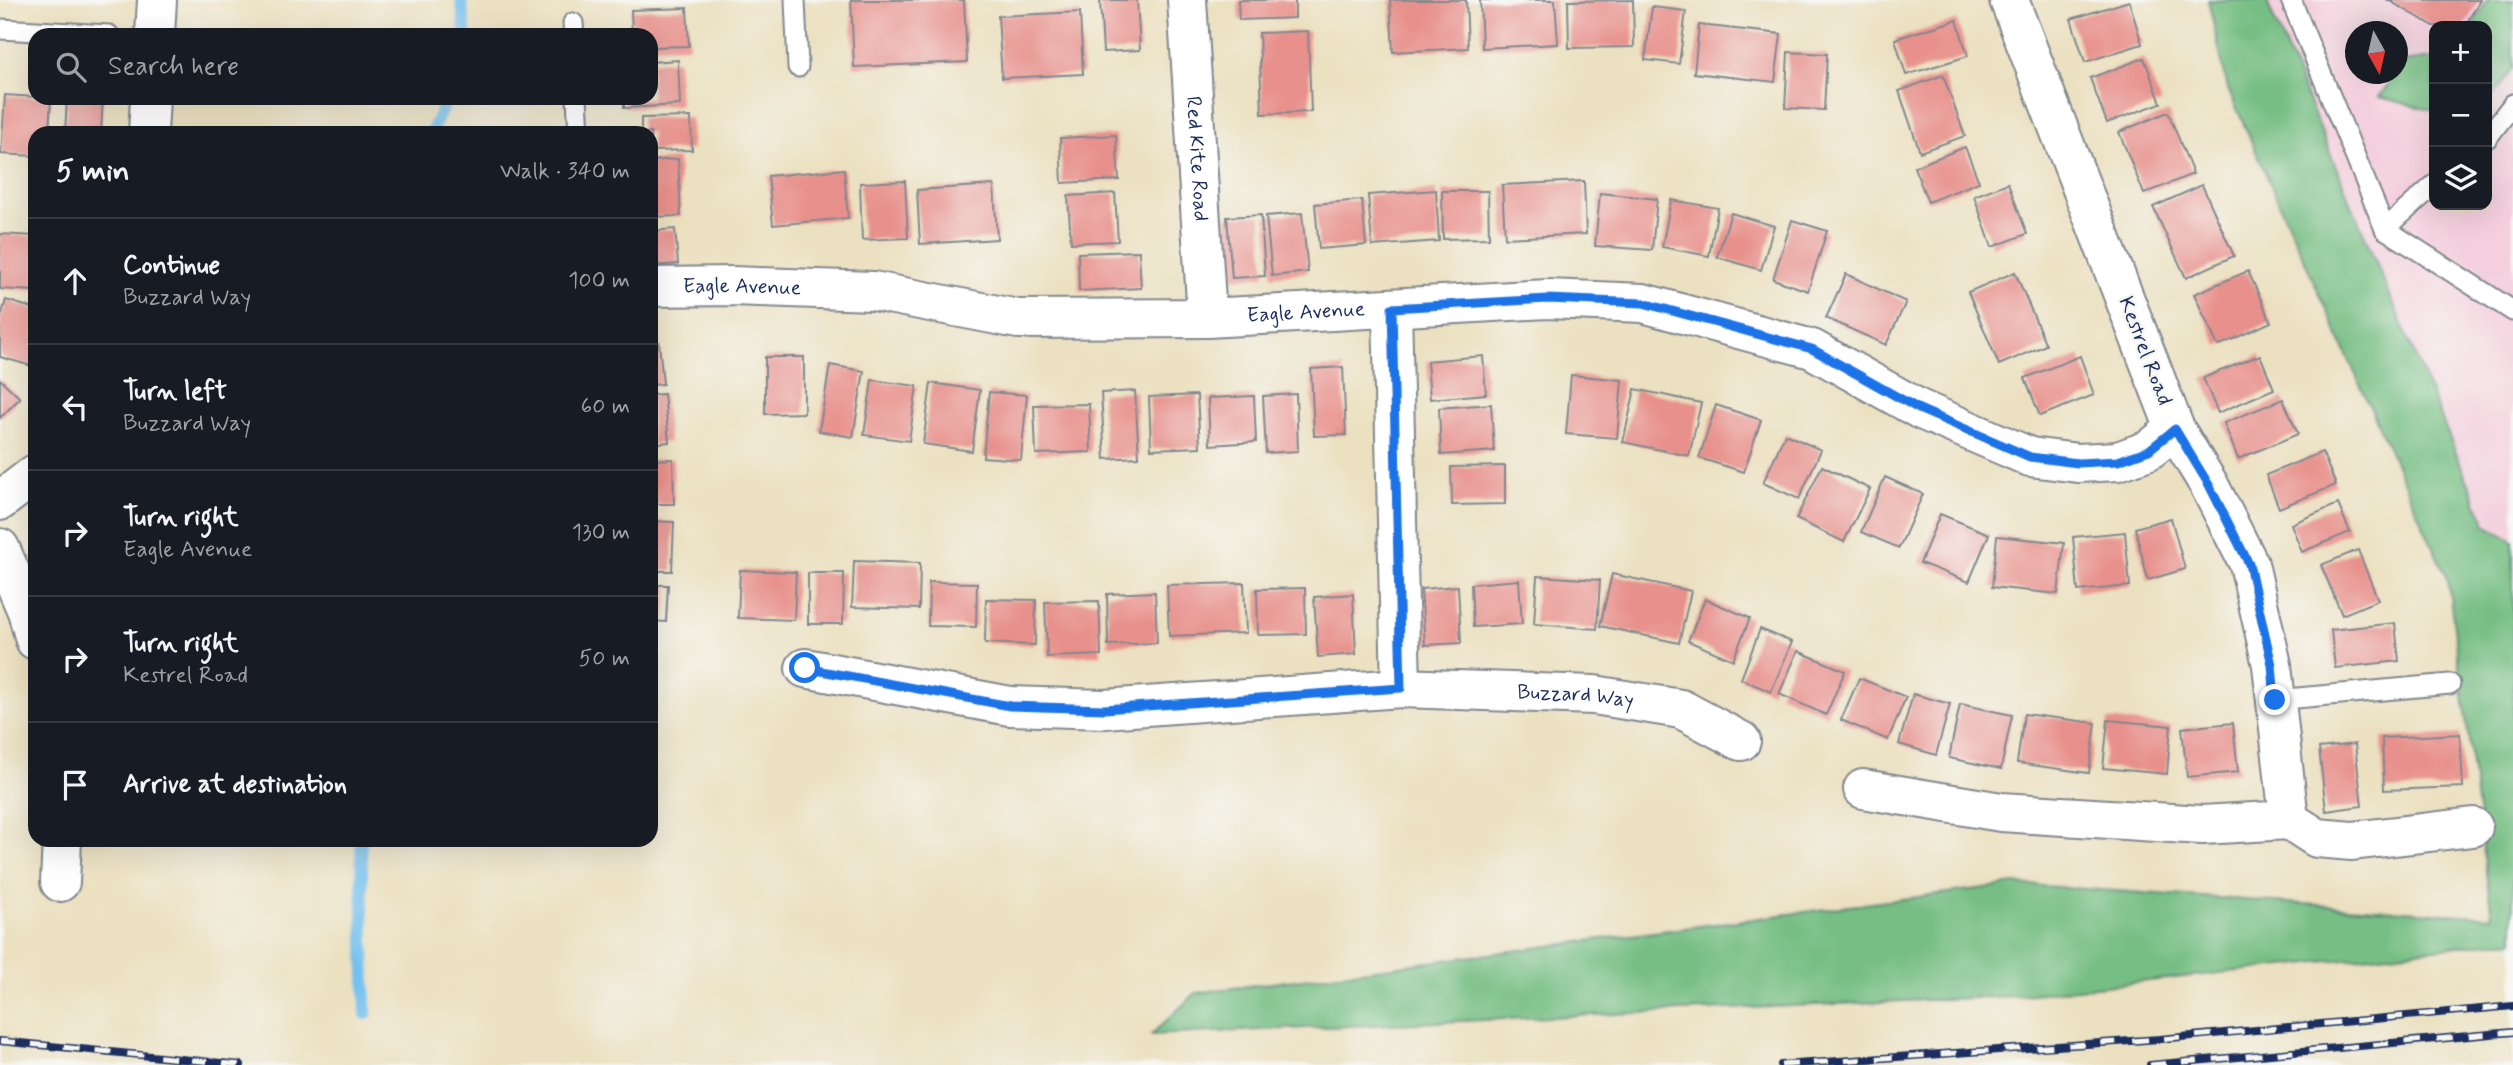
<!DOCTYPE html>
<meta charset="utf-8">
<style>
:root{--surface:#171b24;--page:#242831;--text:#f1f3f6;--muted:#9ea1a6;--line:#363941}
body{margin:0;font-family:Mynerve,sans-serif;background:var(--page);color:var(--text)}
.controls{position:absolute;right:21px;top:21px;display:grid;overflow:hidden;border-radius:14px;box-shadow:0 7px 28px #0002}
.controls button{width:63px;height:63px;display:grid;place-items:center;padding:0;border:0;border-bottom:2px solid var(--line);background:var(--surface);color:var(--text);font:35px sans-serif}
.compass{position:absolute;left:2345px;top:21px;width:63px;height:63px;border-radius:50%;background:var(--surface);box-shadow:0 7px 28px #0002;rotate:172deg}
.stop{position:absolute;width:21px;height:21px;margin:-16px;border:5px solid #1a73e8;border-radius:50%;background:#fff}
.stop.end{background:#1a73e8;border-color:#fff;box-shadow:0 2px 7px #0008}
.list{margin:0;padding:0;list-style:none}
h2{display:flex;justify-content:space-between;align-items:center;height:91px;margin:0;padding:0 28px;font-size:30px}
h2 small{font-size:23px;font-weight:400;color:var(--muted)}
.list li{display:grid;grid-template-columns:46px 1fr auto;gap:21px;align-items:center;box-sizing:border-box;height:126px;padding:0 28px;border-top:2px solid var(--line)}
.list b{display:block;font-size:26px;white-space:nowrap}
.list p{margin:0;font-size:23px;white-space:nowrap;color:var(--muted)}
.list em{font-size:23px;font-style:normal;color:var(--muted)}
.icon{flex:none;width:38px;height:38px;fill:none;stroke:currentColor;stroke-width:2;stroke-linecap:round;stroke-linejoin:round}
.map{position:relative;flex:none;width:2513px;height:1065px;overflow:hidden}
.search{position:absolute;background:var(--surface);box-shadow:0 7px 28px #0002;left:28px;top:28px;width:630px;height:77px;display:flex;align-items:center;gap:18px;box-sizing:border-box;padding:0 24px;border-radius:21px;color:var(--muted);font-size:26px}
.panel{position:absolute;background:var(--surface);box-shadow:0 7px 28px #0002;left:28px;top:126px;width:630px;height:721px;border-radius:21px}
.map>svg:first-child{display:block}
.built{fill:#f4cfdd;fill-rule:evenodd}
.forest{fill:#76be83;stroke:#487670;stroke-width:2}
.lines{fill:none;stroke-linecap:round;stroke-linejoin:round}
.stream{stroke:#74c1ee;stroke-width:12}
.building{fill:#e8918c}
.lane-casing{stroke:#83888f;stroke-width:23}
.street-casing{stroke:#83888f;stroke-width:42}
.lane{stroke:#fff;stroke-width:19}
.street{stroke:#fff;stroke-width:38}
.rail-casing{stroke:#1b2f5e;stroke-width:8}
.rail{stroke:#f6f6f2;stroke-width:5;stroke-dasharray:16;stroke-linecap:butt}
.route{stroke:#1a73e8;stroke-width:9}
.labels{text-anchor:middle;dominant-baseline:central;stroke-width:5;stroke-linejoin:round;paint-order:stroke}
.street-label{font-size:21px;fill:#1b2f5e;stroke:#f6f6f2}
</style>
<div class="map">
<svg width="2513" height="1065" viewBox="0 0 2513 1065">
<rect width="100%" height="100%" fill="#f6f6f2"/>
<filter id="ink" filterUnits="userSpaceOnUse"><feTurbulence type="fractalNoise" baseFrequency=".0143" numOctaves="2"/><feDisplacementMap in="SourceGraphic" scale="14" xChannelSelector="R" yChannelSelector="G"/><feConvolveMatrix kernelMatrix="1 2 1 2 8 2 1 2 1" color-interpolation-filters="sRGB"/></filter>
<filter id="wash" filterUnits="userSpaceOnUse"><feTurbulence type="fractalNoise" baseFrequency=".00686" numOctaves="4" result="noise"/><feDisplacementMap in="SourceGraphic" scale="28" xChannelSelector="R" yChannelSelector="G"/><feGaussianBlur stdDeviation="1.57" result="paint"/><feColorMatrix in="noise" values="0 0 0 0 0 0 0 0 0 0 0 0 0 0 0 0 0 1.4 0 .05"/><feComposite in="paint" operator="in"/></filter>
<g filter="url(#wash)">
<rect width="100%" height="100%" fill="#ebe0c0"/>
<path class="built" d="M2266 0H2513V540L2486 525ZM2434 26H2487V205H2434ZM2356 32H2398V74H2356Z"/>
<g class="forest">
<path d="M2208 0H2266L2486 525 2513 540V940L2015 996 1151 1035 1196 993 2015 884 2492 917 2448 581 2228 89Z"/>
<path d="M2487 0H2513V68L2487 104V26H2472Z"/>
<path d="M2434 58V111L2379 97 2395 74H2398L2402 62Z"/>
</g>
<g class="lines">
<g class="stream">
<path d="M461 0 466 35"/>
<path d="M431 133 447 98"/>
<path d="M361 840 366 1014"/>
</g>
</g>
<g id="blocks">
<g class="building">
<path d="M851 0H964L967 62 854 67Z"/>
<path d="M1100 0H1137L1140 50 1103 52Z"/>
<path d="M1238 0H1295V18L1239 20Z"/>
<path d="M1390 0H1466L1468 48 1393 52Z"/>
<path d="M1480 0H1555L1558 44 1482 48Z"/>
<path d="M1633 0 1634 47 1569 48 1568 1Z"/>
<path d="M2388 0H2480L2465 26H2434Z"/>
<path d="M2129 1 2142 44 2085 62 2071 19Z"/>
<path d="M1652 7 1686 11 1679 64 1645 60Z"/>
<path d="M687 8 689 46 651 47V35H632L631 10Z"/>
<path d="M1080 12 1083 74 1002 78 998 16Z"/>
<path d="M1957 20 1968 56 1906 75 1895 39Z"/>
<path d="M1699 25 1781 34 1775 82 1694 73Z"/>
<path d="M1308 31 1311 112 1262 114 1259 33Z"/>
<path d="M1788 52 1827 54 1824 110 1785 108Z"/>
<path d="M2144 58 2161 103 2107 123 2090 78Z"/>
<path d="M678 60 680 105 624 108V98H651V62Z"/>
<path d="M1943 75 1965 136 1920 152 1899 91Z"/>
<path d="M5 95 51 98 49 133H35V156L1 154Z"/>
<path d="M67 98H103L101 133H65Z"/>
<path d="M2168 112 2193 174 2144 194 2119 132Z"/>
<path d="M691 117 692 150 651 151V133H641V118Z"/>
<path d="M1116 135 1119 180 1062 183 1060 138Z"/>
<path d="M1965 147 1979 182 1928 202 1914 167Z"/>
<path d="M678 159 681 216 651 217V161Z"/>
<path d="M844 169 848 218 773 225 768 176Z"/>
<path d="M905 181 908 238 862 240 860 183Z"/>
<path d="M1584 181 1586 234 1505 238 1502 185Z"/>
<path d="M2008 183 2027 234 1992 247 1974 196Z"/>
<path d="M994 185 997 239 920 244 917 190Z"/>
<path d="M2202 185 2234 256 2186 278 2153 207Z"/>
<path d="M1436 190 1439 241 1372 246 1368 195Z"/>
<path d="M1442 191H1488L1489 238 1443 239Z"/>
<path d="M1115 193 1118 241 1071 243 1068 196Z"/>
<path d="M1600 193 1657 199 1652 250 1595 246Z"/>
<path d="M1362 200 1366 245 1319 249 1315 204Z"/>
<path d="M1671 200 1718 208 1709 256 1662 247Z"/>
<path d="M1302 213 1308 272 1272 276 1266 216Z"/>
<path d="M1731 213 1774 226 1761 270 1717 257Z"/>
<path d="M1261 215 1265 276 1232 278 1227 217Z"/>
<path d="M1792 220 1827 231 1808 291 1773 279Z"/>
<path d="M675 229 678 264 651 266V231Z"/>
<path d="M0 234 35 236V291L0 289Z"/>
<path d="M1139 251 1141 288 1079 291 1078 253Z"/>
<path d="M2248 271 2271 322 2218 346 2194 294Z"/>
<path d="M2015 272 2046 345 1999 365 1968 292Z"/>
<path d="M1846 274 1906 302 1886 345 1826 318Z"/>
<path d="M6 300 35 309V367L0 357V320Z"/>
<path d="M651 342H659L663 384 651 385Z"/>
<path d="M2260 355 2274 389 2218 413 2203 378Z"/>
<path d="M1483 356 1486 394 1430 399 1427 361Z"/>
<path d="M2080 356 2094 395 2040 416 2025 378Z"/>
<path d="M765 357H804V413L765 414Z"/>
<path d="M830 365 864 371 853 437 819 431Z"/>
<path d="M1343 367 1346 435 1314 436 1311 369Z"/>
<path d="M1571 375 1622 380 1617 438 1566 434Z"/>
<path d="M0 379 20 398 0 418Z"/>
<path d="M872 380 917 386 909 441 864 435Z"/>
<path d="M931 383 980 390 972 451 923 444Z"/>
<path d="M1635 389 1701 403 1689 456 1623 442Z"/>
<path d="M1135 391 1139 457 1105 459 1101 393Z"/>
<path d="M989 392 1027 395 1021 460 983 457Z"/>
<path d="M664 394 669 442 651 444V395Z"/>
<path d="M1296 394 1298 451 1266 453 1263 396Z"/>
<path d="M1197 395 1200 447 1151 449 1149 397Z"/>
<path d="M1254 396 1256 442 1210 445 1208 398Z"/>
<path d="M2283 399 2298 434 2238 459 2224 423Z"/>
<path d="M1089 404 1091 452 1036 454 1034 405Z"/>
<path d="M1491 404 1494 451 1441 455 1439 408Z"/>
<path d="M1716 405 1761 420 1744 472 1699 458Z"/>
<path d="M1785 434 1821 450 1799 499 1763 483Z"/>
<path d="M2322 452 2336 485 2279 508 2266 475Z"/>
<path d="M673 459 674 504H651V460Z"/>
<path d="M1505 466V504L1452 505 1451 467Z"/>
<path d="M1822 466 1870 489 1844 542 1796 519Z"/>
<path d="M1885 477 1923 494 1899 548 1861 532Z"/>
<path d="M2338 504 2350 532 2302 552 2291 524Z"/>
<path d="M1940 514 1989 534 1969 582 1920 563Z"/>
<path d="M2171 518 2185 569 2148 580 2135 528Z"/>
<path d="M651 521 674 522 672 571H651Z"/>
<path d="M2125 532 2130 586 2078 591 2073 537Z"/>
<path d="M1997 536 2064 543 2058 594 1992 587Z"/>
<path d="M2358 550 2378 600 2342 615 2321 565Z"/>
<path d="M854 561 920 563 919 609 852 607Z"/>
<path d="M740 570 796 572 794 620 738 618Z"/>
<path d="M808 573H844L843 624H808Z"/>
<path d="M1612 574 1691 591 1679 643 1600 626Z"/>
<path d="M1537 576 1600 580 1597 629 1534 624Z"/>
<path d="M1519 580 1522 624 1473 627 1471 584Z"/>
<path d="M929 582 977 583 976 627 928 626Z"/>
<path d="M1244 583 1246 633 1169 636 1167 585Z"/>
<path d="M651 585H668L666 622 651 621Z"/>
<path d="M1458 586 1461 643 1425 645 1421 589Z"/>
<path d="M1305 588 1306 634 1258 635 1257 589Z"/>
<path d="M1155 592 1157 643 1108 645 1107 594Z"/>
<path d="M1353 594 1356 654 1318 657 1314 597Z"/>
<path d="M986 599 1036 600 1035 645 985 643Z"/>
<path d="M1705 599 1750 618 1733 660 1688 641Z"/>
<path d="M1099 601 1101 655 1047 657 1045 602Z"/>
<path d="M2395 623 2399 661 2335 668 2331 630Z"/>
<path d="M1760 629 1792 642 1771 692 1741 679Z"/>
<path d="M1798 651 1845 671 1826 715 1779 694Z"/>
<path d="M1859 678 1906 697 1888 740 1841 720Z"/>
<path d="M1913 694 1950 704 1936 755 1899 744Z"/>
<path d="M1960 704 2012 715 2001 769 1949 758Z"/>
<path d="M2024 714 2096 723 2089 773 2017 763Z"/>
<path d="M2108 720 2171 726 2167 774 2103 768Z"/>
<path d="M2233 723 2238 772 2187 777 2182 728Z"/>
<path d="M2460 734 2463 787 2384 790 2382 738Z"/>
<path d="M2355 744 2362 806 2326 811 2319 748Z"/>
</g>
</g>
</g>
<g filter="url(#ink)">
<use href="#blocks" fill-opacity="0" stroke="#83888f" stroke-width="2"/>
<g class="lines">
<defs>
<g id="lane">
<path d="M795 0 798 67"/>
<path d="M2291 0 2385 229 2513 311"/>
<path d="M573 23 574 35"/>
<path d="M0 29 109 35"/>
<path d="M577 98 579 133"/>
<path d="M2487 138 2513 104"/>
<path d="M2385 229 2434 185"/>
<path d="M2275 700 2450 684"/>
</g>
<g id="street">
<path id="s1" d="M1187 0 1207 318"/>
<path d="M155 35 157 0"/>
<path d="M148 133 150 98"/>
<path id="s2" d="M651 287 733 286 873 291 1018 319 1207 318 1548 299 1643 303 1812 349 1919 409 2030 457 2078 463 2118 461 2149 450 2175 429"/>
<path d="M1392 308 1401 688"/>
<path d="M0 501 35 474"/>
<path d="M0 548 27 611 35 640"/>
<path id="s3" d="M805 668 1010 706 1104 709 1401 688 1594 695 1681 709 1741 741"/>
<path d="M1863 789 2001 812 2202 825 2289 820 2272 665 2249 564 2209 485 2175 429 2009 0"/>
<path d="M2289 820 2317 838 2352 841 2473 827"/>
<path d="M60 882 62 840"/>
</g>
</defs>
<use href="#lane" class="lane-casing"/>
<use href="#street" class="street-casing"/>
<use href="#lane" class="lane"/>
<use href="#street" class="street"/>
<defs>
<g id="rail">
<path d="M0 1041 241 1065"/>
<path d="M1781 1065 2160 1039 2513 1006"/>
<path d="M2150 1065 2513 1032"/>
</g>
</defs>
<use href="#rail" class="rail-casing"/>
<use href="#rail" class="rail"/>
</g>
</g>
<g class="lines" filter="url(#ink)">
<path class="route" d="M805 668 1010 706 1104 709 1401 688 1392 308 1548 299 1643 303 1812 349 1919 409 2030 457 2078 463 2118 461 2149 450 2175 429 2209 485 2249 564 2272 665 2275 700"/>
</g>
<g class="labels">
<g class="street-label">
<text stroke="none"><textPath href="#s1" startOffset="159">Red Kite Road</textPath></text>
<text stroke="none"><textPath href="#s2" startOffset="91">Eagle Avenue</textPath></text>
<text stroke="none"><textPath href="#s2" startOffset="658">Eagle Avenue</textPath></text>
<text transform="translate(2145 351) rotate(69)">Kestrel Road</text>
<text stroke="none"><textPath href="#s3" startOffset="775">Buzzard Way</textPath></text>
</g>
</g>
</svg>
<div class="controls">
<button>+</button>
<button>−</button>
<button><svg class="icon" aria-label="layers" viewBox="0 0 24 24"><path d="M12 4l9 5-9 5-9-5zM3 14l9 5 9-5"/></svg></button>
</div>
<svg class="compass" viewBox="-18 -18 36 36"><path d="M0-13l5 13h-10z" fill="#e53935"/><path d="M0 13l5-13h-10z" fill="#9ea1a6"/></svg>
<div class="stop" style="left:805px;top:668px"></div>
<div class="stop end" style="left:2275px;top:700px"></div>
<div class="search"><svg class="icon" aria-label="search" viewBox="0 0 24 24"><circle cx="10" cy="10" r="6"/><path d="M15 15l6 6"/></svg>Search here</div>
<section class="panel">
<h2>5 min<small>Walk · 340 m</small></h2>
<ul class="list">
<li><svg class="icon" aria-label="ahead" viewBox="0 0 24 24"><path d="M12 20V5M6 11l6-6 6 6"/></svg><div><b>Continue</b><p>Buzzard Way</p></div><em>100 m</em></li>
<li><svg class="icon" aria-label="left" viewBox="0 0 24 24"><path d="M17 20v-9H6M10 6l-5 5 5 5"/></svg><div><b>Turn left</b><p>Buzzard Way</p></div><em>60 m</em></li>
<li><svg class="icon" aria-label="right" viewBox="0 0 24 24"><path d="M7 20v-9h11M14 6l5 5-5 5"/></svg><div><b>Turn right</b><p>Eagle Avenue</p></div><em>130 m</em></li>
<li><svg class="icon" aria-label="right" viewBox="0 0 24 24"><path d="M7 20v-9h11M14 6l5 5-5 5"/></svg><div><b>Turn right</b><p>Kestrel Road</p></div><em>50 m</em></li>
<li><svg class="icon" aria-label="arrive" viewBox="0 0 24 24"><path d="M6 21V4h12l-3 4 3 4H6"/></svg><div><b>Arrive at destination</b></div></li>
</ul>
</section>
</div>
